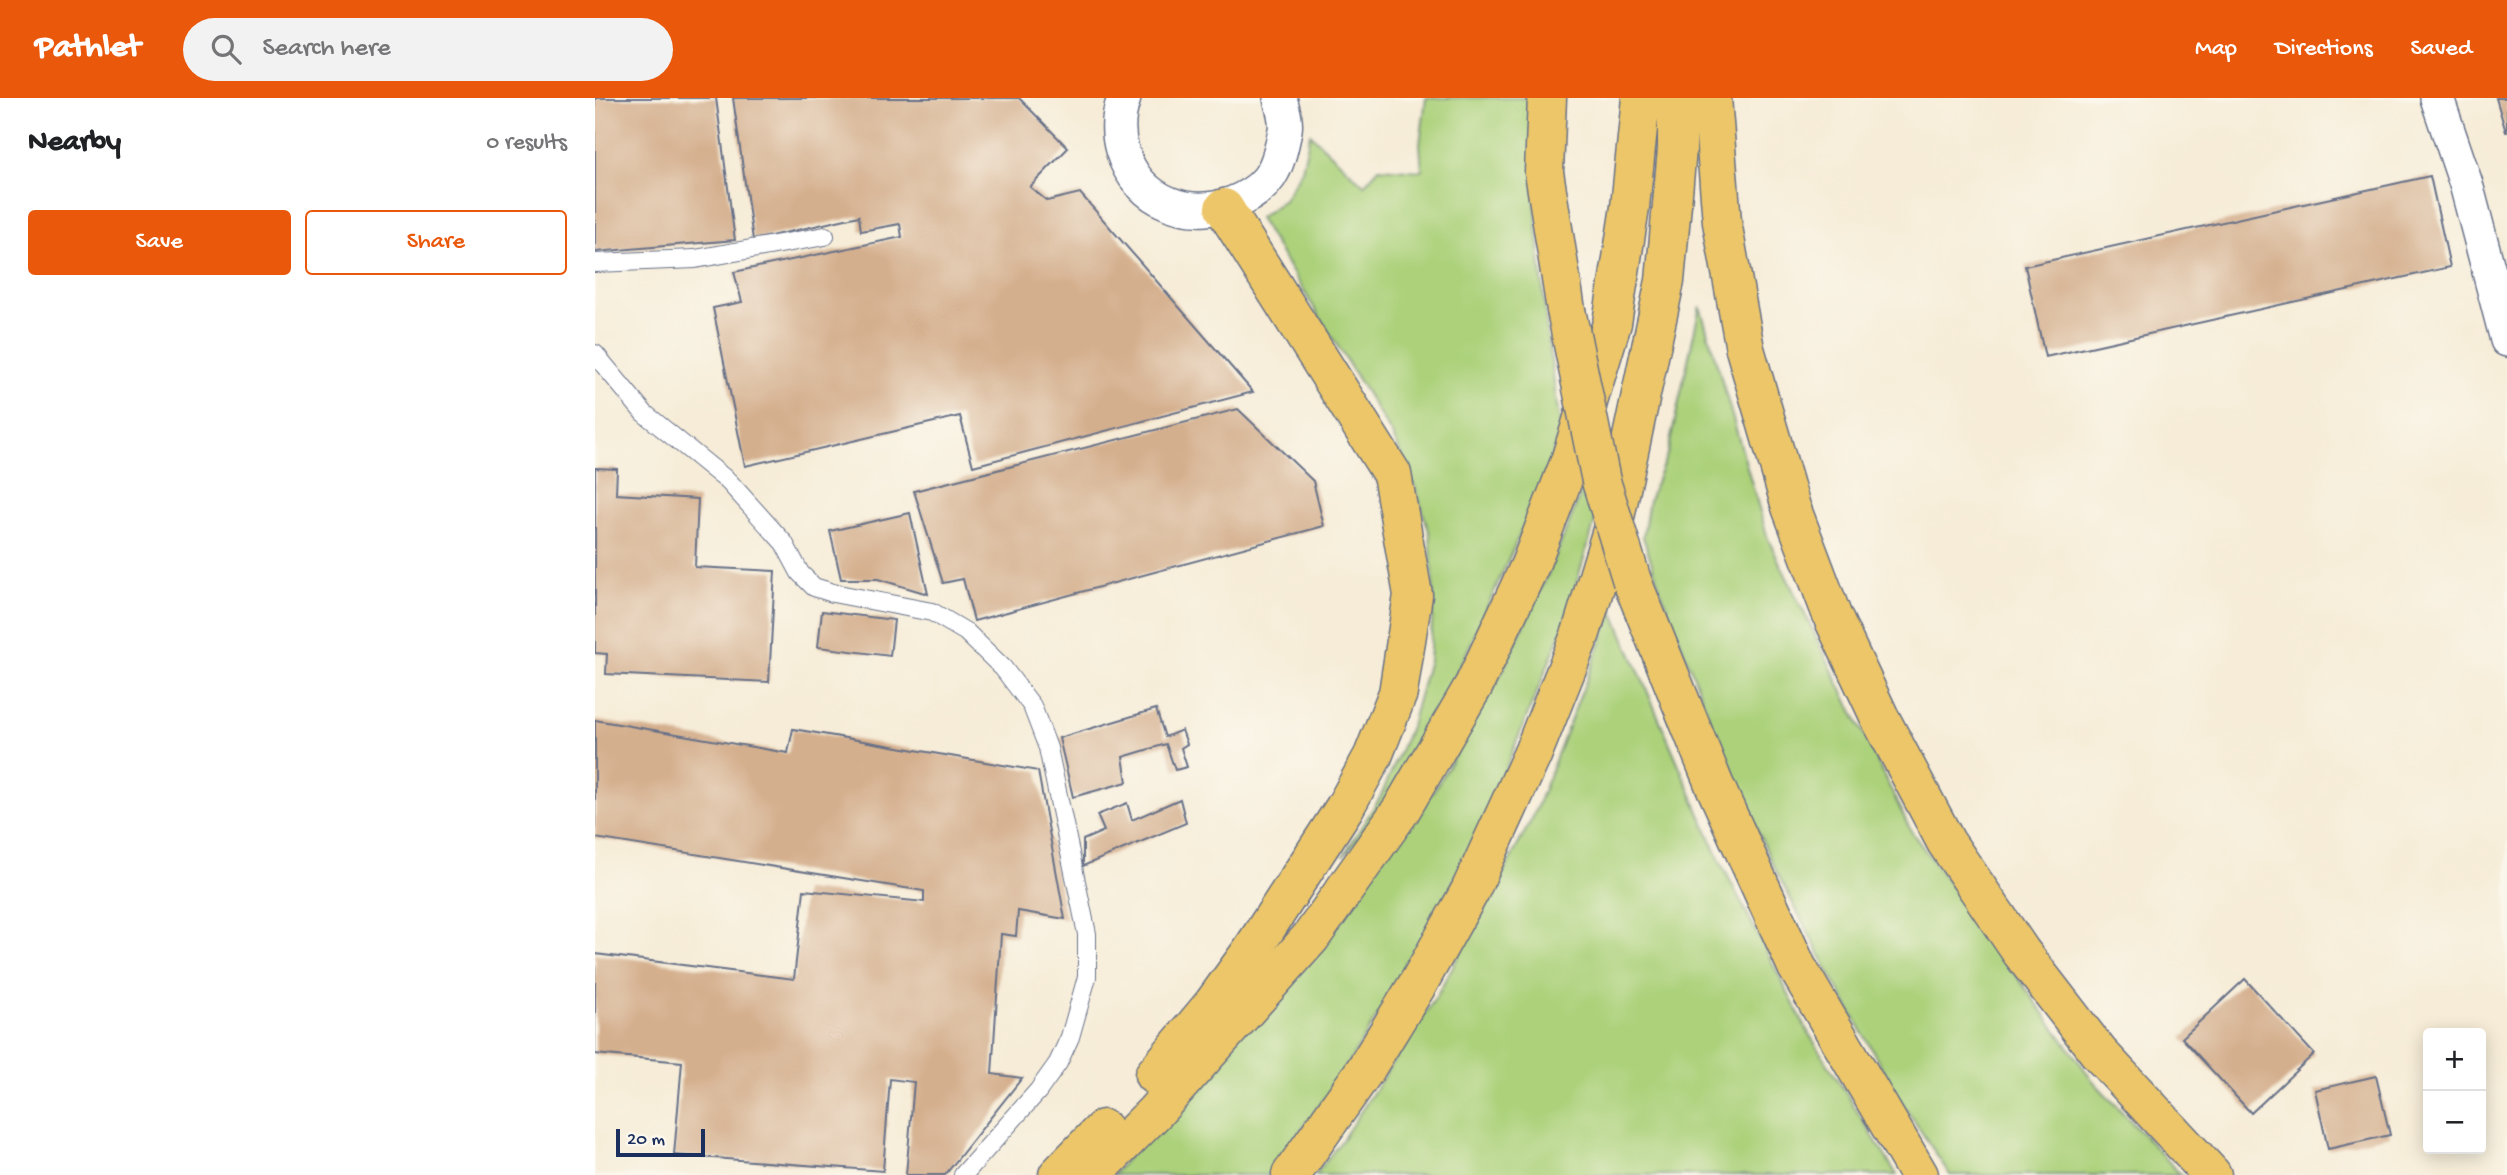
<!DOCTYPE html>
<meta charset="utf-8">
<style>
:root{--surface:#fff;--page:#f2f2f2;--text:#202124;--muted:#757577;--line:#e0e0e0;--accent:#ea580c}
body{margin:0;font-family:"Gochi Hand",sans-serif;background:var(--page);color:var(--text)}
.controls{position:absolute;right:21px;bottom:21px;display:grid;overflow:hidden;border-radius:7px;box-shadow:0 4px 18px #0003}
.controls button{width:63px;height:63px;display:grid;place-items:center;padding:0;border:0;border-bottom:2px solid var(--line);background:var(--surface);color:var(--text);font:35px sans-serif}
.scale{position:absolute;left:21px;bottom:18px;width:89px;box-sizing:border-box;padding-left:7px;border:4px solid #1b2f5e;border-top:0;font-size:19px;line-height:24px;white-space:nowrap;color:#1b2f5e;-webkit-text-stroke:5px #fbf7ec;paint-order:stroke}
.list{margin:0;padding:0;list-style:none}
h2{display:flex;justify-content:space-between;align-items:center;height:91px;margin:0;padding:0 28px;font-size:30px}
h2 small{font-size:23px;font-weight:400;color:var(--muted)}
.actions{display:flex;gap:14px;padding:21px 28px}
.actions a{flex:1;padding:16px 0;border:2px solid var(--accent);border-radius:7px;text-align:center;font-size:24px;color:var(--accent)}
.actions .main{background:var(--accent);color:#fff}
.icon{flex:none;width:38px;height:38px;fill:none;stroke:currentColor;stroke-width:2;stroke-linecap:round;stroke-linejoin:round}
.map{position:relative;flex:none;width:1912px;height:1077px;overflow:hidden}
header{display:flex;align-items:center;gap:42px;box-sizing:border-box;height:98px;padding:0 35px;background:var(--accent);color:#fff}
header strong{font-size:33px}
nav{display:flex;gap:38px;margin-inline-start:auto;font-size:24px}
.search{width:490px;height:63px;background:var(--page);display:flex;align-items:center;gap:18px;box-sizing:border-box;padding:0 24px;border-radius:38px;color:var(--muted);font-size:26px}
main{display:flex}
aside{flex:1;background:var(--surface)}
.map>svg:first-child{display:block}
.green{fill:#acd17a;stroke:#64806c;stroke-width:2}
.building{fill:#d4af8d}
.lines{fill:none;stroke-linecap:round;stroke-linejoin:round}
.service-casing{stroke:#687188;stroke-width:20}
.minor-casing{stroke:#687188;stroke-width:36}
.motorway-casing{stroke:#687188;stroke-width:41}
.service{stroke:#fff;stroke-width:18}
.minor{stroke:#fff;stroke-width:33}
.motorway{stroke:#ecc669;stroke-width:38}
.motorway-bridge-casing{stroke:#687188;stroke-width:41;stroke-linecap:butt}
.motorway-bridge{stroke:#ecc669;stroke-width:38}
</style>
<header>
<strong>Pathlet</strong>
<div class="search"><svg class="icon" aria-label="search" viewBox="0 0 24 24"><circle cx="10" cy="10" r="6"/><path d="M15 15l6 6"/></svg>Search here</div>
<nav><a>Map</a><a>Directions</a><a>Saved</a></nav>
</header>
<main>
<aside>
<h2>Nearby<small>0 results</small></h2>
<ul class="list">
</ul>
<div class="actions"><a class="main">Save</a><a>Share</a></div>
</aside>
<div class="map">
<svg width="1912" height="1077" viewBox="0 0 1912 1077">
<rect width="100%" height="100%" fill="#fbf7ec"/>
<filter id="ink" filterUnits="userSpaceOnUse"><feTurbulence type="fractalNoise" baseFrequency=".0143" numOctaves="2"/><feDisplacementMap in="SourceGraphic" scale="14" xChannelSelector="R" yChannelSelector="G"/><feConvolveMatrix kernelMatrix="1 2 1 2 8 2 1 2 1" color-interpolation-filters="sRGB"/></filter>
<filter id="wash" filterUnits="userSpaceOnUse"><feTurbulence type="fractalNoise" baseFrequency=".00686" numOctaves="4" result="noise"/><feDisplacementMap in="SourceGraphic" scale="28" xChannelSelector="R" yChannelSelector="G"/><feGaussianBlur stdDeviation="1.57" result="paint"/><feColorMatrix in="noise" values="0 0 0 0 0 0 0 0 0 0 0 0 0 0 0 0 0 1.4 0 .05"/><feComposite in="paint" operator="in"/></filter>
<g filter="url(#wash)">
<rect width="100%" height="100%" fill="#f6ecd7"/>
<g class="green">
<path d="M831 0H938L940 106 952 234 963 314 967 330 938 407 877 543 835 631 774 730 748 758 786 698 816 627 834 562 839 500 835 436 819 386 799 340 664 120 689 102 707 72 715 36 769 87 784 70 827 73 825 46Z"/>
<path d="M1105 208 1173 441 1316 733 1499 984 1586 1077H1355L1304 1000 1236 878 1178 767 1129 657 1066 493 1048 439 1054 402 1073 354Z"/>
<path d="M989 388 1001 420 967 533 890 720 825 849 741 985 672 1077H518L838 694 903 583 954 474Z"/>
<path d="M1018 513 1125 763 1214 936 1302 1077H720L747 1042 843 896 938 719Z"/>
</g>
<g id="blocks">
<g class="building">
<path d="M0 0H121L140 142 0 154Z"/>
<path d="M138 0H424L473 50 435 89 452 103 485 95 658 294 378 368 365 318 150 368 118 210 147 204 139 174 307 139 305 126 266 133 264 118 158 142Z"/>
<path d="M1901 0H1912V34H1911Z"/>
<path d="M1835 78 1855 169 1450 259 1430 168Z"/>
<path d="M643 311 718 383 729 428 379 523 368 481 348 485 319 393Z"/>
<path d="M0 370 22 371 21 396 103 401 100 469 180 473 174 584 11 576 12 556 0 555Z"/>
<path d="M315 415 333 496 283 481H246L235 433Z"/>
<path d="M227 513 299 522 295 558 223 549Z"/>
<path d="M561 611 570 639 587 632 592 646 586 650 592 669 580 672 571 646 528 659 532 684 478 699 464 640Z"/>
<path d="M0 622 193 655 198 631 443 673 470 821 423 813 421 838 406 836 397 976 427 980 350 1077H311L319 984 295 981 288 1073 79 1057 87 964 0 956V856L199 881 209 792 329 804V793L0 740Z"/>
<path d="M585 701 591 725 488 768V742L509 733 502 717 532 705 537 722Z"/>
<path d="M1650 881 1719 956 1656 1015 1587 940Z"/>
<path d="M1781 978 1795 1037 1733 1051 1720 992Z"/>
</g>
</g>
</g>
<g filter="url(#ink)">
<use href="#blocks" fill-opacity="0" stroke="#687188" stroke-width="2"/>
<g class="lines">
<defs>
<g id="service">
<path d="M0 165 100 161 230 138"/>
<path d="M0 256 49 315 134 384 189 445 205 475 219 489 238 495 337 514 371 534 408 570 437 608 453 650 492 836V879L475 939 463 965 443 993 368 1077"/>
</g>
<g id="minor">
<path d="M529 0C523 17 522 35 527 52 543 106 599 125 647 101 659 95 672 85 678 73 684 62 688 43 690 32 692 22 687 9 685 0"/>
<path d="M1842 0 1871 86 1912 242"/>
</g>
<g id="motorway">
<path d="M952 0 949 74 971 212"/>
<path d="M1117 0 1127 124 1150 251 1196 409 1238 520 1285 620 1351 744 1426 854 1504 955 1617 1077"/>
<path d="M1037 483 1119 686 1202 869 1324 1077"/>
<path d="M559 977 618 906 657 852 750 709 778 658 803 595 818 497 797 376 629 110"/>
<path d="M463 1077 508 1031"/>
<path d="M497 1077 560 1014 716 839 806 712 879 587 935 467 975 363 1017 225 1035 109 1046 0"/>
<path d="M696 1077 770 972 824 884 875 793 938 655 986 535 1018 429 1070 183 1082 51V0"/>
</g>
</defs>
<use href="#service" class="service-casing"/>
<use href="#minor" class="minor-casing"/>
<use href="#motorway" class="motorway-casing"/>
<use href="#service" class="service"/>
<use href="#minor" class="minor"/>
<use href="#motorway" class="motorway"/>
<defs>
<path id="motorway-bridge" d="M971 212 1006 383 1037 483"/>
</defs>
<use href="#motorway-bridge" class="motorway-bridge-casing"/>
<use href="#motorway-bridge" class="motorway-bridge"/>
</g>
</g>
</svg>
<div class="controls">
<button>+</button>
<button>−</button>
</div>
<div class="scale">20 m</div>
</div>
</main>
